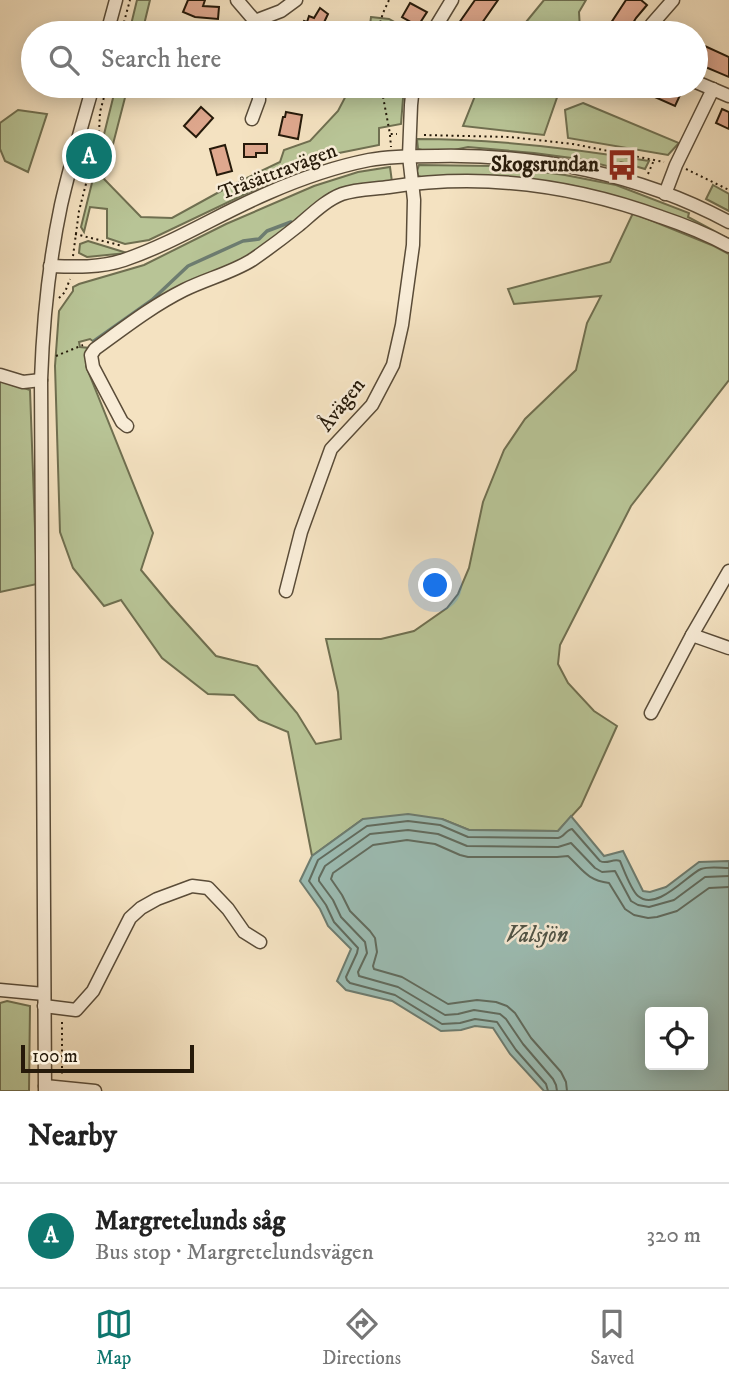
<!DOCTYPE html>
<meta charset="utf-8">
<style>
:root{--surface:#fff;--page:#f2f2f2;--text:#222;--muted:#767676;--line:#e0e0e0;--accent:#0f766e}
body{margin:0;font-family:"IM FELL DW Pica",serif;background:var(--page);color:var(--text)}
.controls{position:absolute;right:21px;bottom:21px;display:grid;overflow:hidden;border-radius:7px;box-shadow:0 4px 18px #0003}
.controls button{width:63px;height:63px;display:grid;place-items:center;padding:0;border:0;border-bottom:2px solid var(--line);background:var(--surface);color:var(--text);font:35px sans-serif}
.scale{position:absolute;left:21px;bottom:18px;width:173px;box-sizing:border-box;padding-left:7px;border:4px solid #261a0a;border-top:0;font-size:19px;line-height:24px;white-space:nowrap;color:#261a0a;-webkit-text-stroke:5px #f8ecd7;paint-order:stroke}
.you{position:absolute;left:436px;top:586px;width:24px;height:24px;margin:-18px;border:5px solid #fff;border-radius:50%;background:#1a73e8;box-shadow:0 0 0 10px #1a73e833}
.badge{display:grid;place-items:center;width:46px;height:46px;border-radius:50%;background:var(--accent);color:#fff;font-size:23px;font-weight:700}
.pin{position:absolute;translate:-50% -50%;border:4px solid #fff;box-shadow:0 2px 7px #0006}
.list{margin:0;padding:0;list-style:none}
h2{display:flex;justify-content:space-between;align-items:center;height:91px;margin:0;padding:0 28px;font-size:30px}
h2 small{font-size:23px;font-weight:400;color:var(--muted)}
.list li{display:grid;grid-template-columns:46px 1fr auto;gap:21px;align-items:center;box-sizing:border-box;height:105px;padding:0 28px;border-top:2px solid var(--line)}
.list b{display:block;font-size:26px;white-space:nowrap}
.list p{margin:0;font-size:23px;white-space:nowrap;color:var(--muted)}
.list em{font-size:23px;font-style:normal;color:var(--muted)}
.icon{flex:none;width:38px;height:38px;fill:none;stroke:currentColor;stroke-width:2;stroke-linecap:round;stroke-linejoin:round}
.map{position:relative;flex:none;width:729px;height:1091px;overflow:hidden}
.search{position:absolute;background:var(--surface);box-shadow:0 4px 18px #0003;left:21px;right:21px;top:21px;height:77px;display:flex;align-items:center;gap:18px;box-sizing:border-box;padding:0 24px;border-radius:38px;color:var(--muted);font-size:26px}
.sheet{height:196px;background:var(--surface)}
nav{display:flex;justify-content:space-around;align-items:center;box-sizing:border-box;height:98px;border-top:2px solid var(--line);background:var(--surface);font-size:19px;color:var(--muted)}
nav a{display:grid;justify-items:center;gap:4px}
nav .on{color:var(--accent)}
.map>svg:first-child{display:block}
.green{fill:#b8c496;stroke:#6f6f50;stroke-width:2}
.water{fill:#9cbdb4;stroke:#6d7c70;stroke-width:2;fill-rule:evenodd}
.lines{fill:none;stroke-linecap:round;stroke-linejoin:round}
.shore{stroke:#616c5f;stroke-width:2}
.stream{stroke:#6d7c70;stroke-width:3.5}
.building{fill:#dfa88e;stroke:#261a0a;stroke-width:2}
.minor-casing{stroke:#5a4c38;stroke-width:15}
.path{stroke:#261a0a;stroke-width:2;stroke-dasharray:2 3.5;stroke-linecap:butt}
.minor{stroke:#f8ecd7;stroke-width:12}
.labels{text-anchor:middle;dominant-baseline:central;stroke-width:5;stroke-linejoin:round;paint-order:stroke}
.poi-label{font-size:21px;font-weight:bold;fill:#261a0a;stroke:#f8ecd7;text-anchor:end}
.street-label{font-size:21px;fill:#261a0a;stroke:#f8ecd7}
.water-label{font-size:23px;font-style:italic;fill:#4f5346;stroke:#f8ecd7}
</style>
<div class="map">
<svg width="729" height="1091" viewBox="0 0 729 1091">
<rect width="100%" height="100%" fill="#f4e2c1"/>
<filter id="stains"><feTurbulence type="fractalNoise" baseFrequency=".00286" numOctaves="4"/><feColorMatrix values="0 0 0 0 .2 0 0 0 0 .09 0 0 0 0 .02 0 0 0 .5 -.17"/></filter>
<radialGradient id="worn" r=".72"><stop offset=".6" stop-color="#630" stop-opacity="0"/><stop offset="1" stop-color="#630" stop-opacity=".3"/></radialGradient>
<g class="green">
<path d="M137 0H150L142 33H129Z"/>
<path d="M544 0H586L579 12 580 30 569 33H517Z"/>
<path d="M371 17 389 19 414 33H369Z"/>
<path d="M116 86H128L104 179 141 217 172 218 230 186 280 162 284 150 310 141 338 111 351 86H404L401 124 379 128V145L339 153 287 172V174L149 240 125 244 107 238V209L90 207 84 232 81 227Z"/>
<path d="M479 86H561L544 135 463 126Z"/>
<path d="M583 103 679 143 668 155 568 138 565 110Z"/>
<path d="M18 110 47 114 28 172 5 161 0 149V123Z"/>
<path d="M417 139C495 139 572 148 649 161L645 169 621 162 611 167 579 159 534 153 468 147 454 150H422L418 149Z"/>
<path d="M419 165 496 166 565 175 616 185 689 213 688 217 729 239V244L615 196 424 178 418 176 417 171Z"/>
<path d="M390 167 392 182 346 189 262 248 97 344 90 339 79 342 80 347 90 348 86 366 153 533 141 570 170 605 216 656 257 666 297 713 316 744 341 739 338 692 326 639H381L414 631 447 608 458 594 469 568 483 502 504 450 525 419 576 370 587 323 601 296 514 304 508 289 610 262 633 213 714 246 729 254V380L631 506 560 645 558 664 568 683 594 711 617 726 581 806 558 831 469 830 442 819H363L312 856 288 732 259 720 234 695 208 694 162 658 121 600 104 606 73 568 60 532 55 366 59 311 73 291V287L79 284 144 265 226 224 314 186 358 172Z"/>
<path d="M713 185 729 194V211L706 199Z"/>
<path d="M88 241 127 253 87 257 79 253 80 244Z"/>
<path d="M0 380 30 390 37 584 0 592Z"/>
<path d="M7 1001 30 1006 29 1091H0V1003Z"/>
</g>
<path class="water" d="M408 814 442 819 469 830 558 831 571 816 604 856 623 851 643 891 650 892 666 887 699 862 729 861V1091H544L510 1054 493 1028 475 1026 461 1030 441 1031 392 1001 346 990 337 981 351 949 328 926 320 909 300 881 312 856 363 819ZM650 1012H703V1065H650Z"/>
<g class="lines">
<g class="shore">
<path d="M548 1091 546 1084 516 1050 497 1022 475 1019 460 1023 442 1024 395 995 350 983 347 980 346 977 357 953 358 948 334 922 326 905 309 881 318 860 367 826 408 821 440 825 468 837 558 838C564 837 566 830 572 829L600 861C607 865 613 858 620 861 624 870 631 890 638 896 657 912 687 875 701 869 709 866 721 868 729 868"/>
<path d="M557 1091 556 1085 553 1079 523 1044 506 1019 500 1014 474 1010 458 1014 445 1015 398 987 359 976 358 972 367 953 365 942 341 917 333 900 319 881V878L325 866 370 834 408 830 438 834 467 846 558 847 571 843 595 868 602 872 615 871 631 901 638 905 649 907 674 900 705 877 729 876"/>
<path d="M567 1091 566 1082 561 1072 531 1038 515 1013 507 1006 496 1002 477 1000 448 1004 402 977 374 969 373 966 377 952 375 938 370 931 350 911 342 895 331 879 333 873 373 845 407 840 435 844 460 855 468 857H557L568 856C583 870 587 880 609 883L625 909 634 915 648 918 657 917 677 911 709 888 729 887"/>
</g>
<path class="stream" d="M94 341 152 300 188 266 243 241 259 239 267 231 291 222"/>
</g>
<g class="building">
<path d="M188 0H205L203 6 219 7 218 19 195 17 183 12Z"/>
<path d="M475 0H498L475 33H452Z"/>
<path d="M626 0H641L647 5 636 18 627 33H614L607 29Z"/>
<path d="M410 3 427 12 418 26 402 17Z"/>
<path d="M320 8 328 14 319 33H298L304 21 307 22 309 16 314 18Z"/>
<path d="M696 42 729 57V77L696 63Z"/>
<path d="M630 86H670L682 91 675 106Z"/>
<path d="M201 107 213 118 196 137 184 126Z"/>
<path d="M722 109 729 112V129L716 123Z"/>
<path d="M286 112 302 115 298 139 279 135 283 117H285Z"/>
<path d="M244 144H267V153H256V157H244Z"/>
<path d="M225 145 232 171 217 175 210 149Z"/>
</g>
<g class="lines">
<defs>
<g id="minor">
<path d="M237 0 255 21 281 11 296 0"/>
<path d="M107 33 116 0"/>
<path d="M432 33 452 0"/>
<path d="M647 33 652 24 673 0"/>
<path d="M696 82 729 96"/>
<path d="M252 119 259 100V86"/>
<path d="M665 194 676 165 713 89"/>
<path d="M50 266C75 267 100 268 124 260 174 243 219 214 268 193 300 179 334 167 369 160 391 156 414 156 437 156 537 154 640 174 729 222"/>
<path d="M0 375 23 382 41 380"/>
<path d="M127 426 122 422 93 367 91 355 95 349C124 328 152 306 184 290 206 279 231 273 252 260 268 249 284 237 299 225 312 214 326 200 342 194 356 189 374 189 389 187 481 173 574 185 661 217 685 225 707 234 729 246"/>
<path d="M286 591 301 532 331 449 372 405 393 365 402 325 413 245 414 200 409 156 411 105 413 86"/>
<path d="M692 635 729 648"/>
<path d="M651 713 692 635 729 571"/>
<path d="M0 990 44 994"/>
<path d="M44 1006 76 1010 93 991 130 918 141 908 157 899 192 886 208 888 228 909 244 932 260 942"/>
<path d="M45 1086 95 1091"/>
<path d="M45 1091 41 380C43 321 49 262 61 205 70 165 82 125 93 86"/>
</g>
</defs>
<use href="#minor" class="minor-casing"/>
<g class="path">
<path d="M121 33 130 0"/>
<path d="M377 33 383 13 389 0"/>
<path d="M381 86 390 134H397"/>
<path d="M390 135 391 147"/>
<path d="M424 135 510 137 573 144 664 162"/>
<path d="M686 169 729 190"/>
<path d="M648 174 654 160"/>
<path d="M75 234 123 246"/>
<path d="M73 256 79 211 99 133 100 112 107 86"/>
<path d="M59 298 65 292 70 279"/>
<path d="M56 356 83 345"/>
<path d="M62 1022V1076"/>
</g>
<use href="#minor" class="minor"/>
</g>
<defs>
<symbol id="bus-bare" viewBox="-9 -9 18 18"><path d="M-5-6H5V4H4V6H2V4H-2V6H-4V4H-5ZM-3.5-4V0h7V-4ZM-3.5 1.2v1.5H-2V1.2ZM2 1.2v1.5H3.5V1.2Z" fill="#8f2418" stroke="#f8ecd7" stroke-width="2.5" paint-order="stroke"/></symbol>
</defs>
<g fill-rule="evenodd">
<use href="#bus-bare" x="600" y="143" width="44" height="44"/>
</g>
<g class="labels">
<g class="poi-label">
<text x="599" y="165">Skogsrundan</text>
</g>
<g class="street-label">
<text transform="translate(278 172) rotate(-21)">Tråsättravägen</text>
<text transform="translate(342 405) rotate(-52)">Åvägen</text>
</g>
<g class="water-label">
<text x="537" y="935">Valsjön</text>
</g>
</g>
<rect width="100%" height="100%" filter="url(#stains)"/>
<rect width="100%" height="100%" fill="url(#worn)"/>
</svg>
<div class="controls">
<button><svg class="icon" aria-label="locate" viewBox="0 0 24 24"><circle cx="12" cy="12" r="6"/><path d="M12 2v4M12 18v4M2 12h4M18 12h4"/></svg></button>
</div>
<div class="scale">100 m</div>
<div class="you"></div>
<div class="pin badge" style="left:89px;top:156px">A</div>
<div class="search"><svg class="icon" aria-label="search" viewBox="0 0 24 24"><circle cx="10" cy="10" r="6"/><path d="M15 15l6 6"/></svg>Search here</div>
</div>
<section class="sheet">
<h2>Nearby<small></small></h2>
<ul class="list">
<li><span class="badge">A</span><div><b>Margretelunds såg</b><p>Bus stop · Margretelundsvägen</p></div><em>320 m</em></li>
</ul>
</section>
<nav>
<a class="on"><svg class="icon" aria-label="map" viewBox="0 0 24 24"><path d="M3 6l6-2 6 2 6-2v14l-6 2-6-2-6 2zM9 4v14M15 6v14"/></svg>Map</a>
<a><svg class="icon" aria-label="directions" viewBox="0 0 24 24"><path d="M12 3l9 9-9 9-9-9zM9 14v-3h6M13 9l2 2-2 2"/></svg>Directions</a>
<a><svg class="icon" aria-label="saved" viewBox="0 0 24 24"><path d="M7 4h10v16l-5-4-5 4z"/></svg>Saved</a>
</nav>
